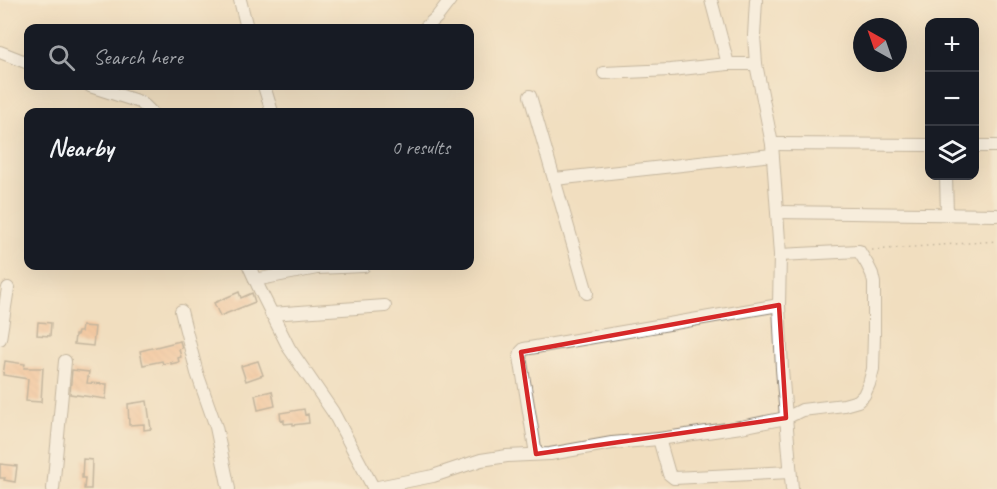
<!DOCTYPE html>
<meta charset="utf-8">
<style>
:root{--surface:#171b24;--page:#242831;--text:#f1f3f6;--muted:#9ea1a6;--line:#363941}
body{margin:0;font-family:Caveat,sans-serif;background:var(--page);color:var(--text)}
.controls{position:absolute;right:18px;top:18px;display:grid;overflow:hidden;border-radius:12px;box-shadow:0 6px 24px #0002}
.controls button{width:54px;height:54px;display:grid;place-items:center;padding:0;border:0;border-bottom:2px solid var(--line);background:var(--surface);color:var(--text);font:30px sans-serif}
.compass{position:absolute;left:853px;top:18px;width:54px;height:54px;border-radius:50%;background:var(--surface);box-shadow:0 6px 24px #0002;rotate:320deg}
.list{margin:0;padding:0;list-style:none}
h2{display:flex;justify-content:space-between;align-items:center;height:78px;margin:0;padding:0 24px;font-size:26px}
h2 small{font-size:20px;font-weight:400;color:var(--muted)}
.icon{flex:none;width:33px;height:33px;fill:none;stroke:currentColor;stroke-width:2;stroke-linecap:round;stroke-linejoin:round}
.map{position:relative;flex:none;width:997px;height:489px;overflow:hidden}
.search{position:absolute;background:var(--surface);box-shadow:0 6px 24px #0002;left:24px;top:24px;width:450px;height:66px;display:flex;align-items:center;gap:15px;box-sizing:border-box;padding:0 21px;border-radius:12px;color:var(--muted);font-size:22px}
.panel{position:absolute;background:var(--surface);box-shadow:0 6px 24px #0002;left:24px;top:108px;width:450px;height:162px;border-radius:12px}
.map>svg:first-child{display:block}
.building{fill:url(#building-back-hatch)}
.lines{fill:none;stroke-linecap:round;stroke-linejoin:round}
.minor-casing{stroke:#8e8475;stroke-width:14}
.path{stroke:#8e8475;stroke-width:1.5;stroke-dasharray:1.5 4.5;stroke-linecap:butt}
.minor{stroke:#fff;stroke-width:12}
.marked{fill:none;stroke:#d62828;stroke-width:4.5;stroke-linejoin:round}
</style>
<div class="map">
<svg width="997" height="489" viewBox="0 0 997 489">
<defs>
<pattern id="building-back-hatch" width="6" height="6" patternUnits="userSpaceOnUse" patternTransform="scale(1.5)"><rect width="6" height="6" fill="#f7ad7b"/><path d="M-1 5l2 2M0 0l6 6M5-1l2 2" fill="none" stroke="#d4956a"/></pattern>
</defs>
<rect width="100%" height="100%" fill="#fcf5e5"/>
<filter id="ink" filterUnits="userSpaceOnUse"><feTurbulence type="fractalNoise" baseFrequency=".0167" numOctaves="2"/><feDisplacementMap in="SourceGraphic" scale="12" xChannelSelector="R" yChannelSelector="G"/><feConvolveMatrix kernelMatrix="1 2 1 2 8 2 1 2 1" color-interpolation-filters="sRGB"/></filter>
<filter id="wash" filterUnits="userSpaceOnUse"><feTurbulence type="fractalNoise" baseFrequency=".008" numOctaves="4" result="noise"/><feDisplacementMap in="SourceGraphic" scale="24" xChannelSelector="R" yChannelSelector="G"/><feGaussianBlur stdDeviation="1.35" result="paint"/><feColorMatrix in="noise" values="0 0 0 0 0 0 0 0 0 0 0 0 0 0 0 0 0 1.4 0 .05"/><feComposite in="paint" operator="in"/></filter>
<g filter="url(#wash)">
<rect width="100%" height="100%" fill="#f1debf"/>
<g id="blocks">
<g class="building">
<path d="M239 292 241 298 252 293 255 302 220 316 214 303Z"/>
<path d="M38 322 51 323 50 336 37 335Z"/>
<path d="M82 326 95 327 93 346 74 344 75 335H77L78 332H81Z"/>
<path d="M180 341 182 348 179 349 181 357 178 358 179 362 171 364V362L163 364 162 361 143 365 140 351Z"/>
<path d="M5 361 25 364 24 368H43L41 402 26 401 28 379 3 375Z"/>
<path d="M258 361 263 375 246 381 241 366Z"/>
<path d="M72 370 89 372 87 383 107 384 106 399 70 394Z"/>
<path d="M272 391 275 406 258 410 255 395Z"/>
<path d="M147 401 151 429 144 430V424L129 425 128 404Z"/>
<path d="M304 409 305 415 308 414 309 423 293 425V423L284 424V420L281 421 280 413Z"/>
<path d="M83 459 92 460 91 489H84L85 478H82Z"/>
<path d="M0 464 17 466 15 482 4 480 5 478H0Z"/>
</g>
</g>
</g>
<g filter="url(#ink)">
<use href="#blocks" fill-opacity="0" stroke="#8e8475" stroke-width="1.5"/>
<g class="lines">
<defs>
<g id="minor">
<path d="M240 0 247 28"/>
<path d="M711 0 728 64H756"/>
<path d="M756 0 754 36 756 64 772 144 777 212 780 255 779 305 782 369 792 489"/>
<path d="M425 28 437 17 450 0"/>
<path d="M0 52 28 63"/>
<path d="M604 73 671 70 728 64"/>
<path d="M90 86 140 102 145 106 151 112"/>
<path d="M264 86 272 112"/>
<path d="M530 96 587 293"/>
<path d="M772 144 930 145"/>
<path d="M974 146H997"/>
<path d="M946 176 947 215"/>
<path d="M555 179 772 155"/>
<path d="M777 212 997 215"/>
<path d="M249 266 259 288 289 348 333 412 374 489"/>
<path d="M317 268 364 266"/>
<path d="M255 280 317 268 316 266"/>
<path d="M181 311 197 373 216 427 229 489"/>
<path d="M271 314 385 306"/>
<path d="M0 339 8 288"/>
<path d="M659 439 669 474 674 478 790 472"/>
<path d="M536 454 520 357 521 352 524 349 779 305"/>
<path d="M373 488 433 476 481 460 507 456 550 454 612 443 659 439 741 427 786 418 802 410 844 405 858 401 864 395 869 384 873 369 874 335V283L872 274 867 264 859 251 780 255"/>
<path d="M53 489 65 361"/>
</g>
</defs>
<use href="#minor" class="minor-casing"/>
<path class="path" d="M872 250 997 241"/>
<use href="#minor" class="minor"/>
</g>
</g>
<path d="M0 0H997V489H0ZM779 305 786 418 536 454 521 352Z" fill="#f1debf" fill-opacity=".55" fill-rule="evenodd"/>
<path class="marked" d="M779 305 786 418 536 454 521 352Z"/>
</svg>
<div class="controls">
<button>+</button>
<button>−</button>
<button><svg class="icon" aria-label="layers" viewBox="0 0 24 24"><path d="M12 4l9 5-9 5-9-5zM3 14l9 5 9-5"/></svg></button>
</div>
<svg class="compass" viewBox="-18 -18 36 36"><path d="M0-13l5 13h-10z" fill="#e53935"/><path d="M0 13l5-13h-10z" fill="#9ea1a6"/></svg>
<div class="search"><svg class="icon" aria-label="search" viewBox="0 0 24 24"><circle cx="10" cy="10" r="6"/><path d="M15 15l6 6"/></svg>Search here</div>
<section class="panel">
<h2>Nearby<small>0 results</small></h2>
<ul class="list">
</ul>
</section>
</div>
